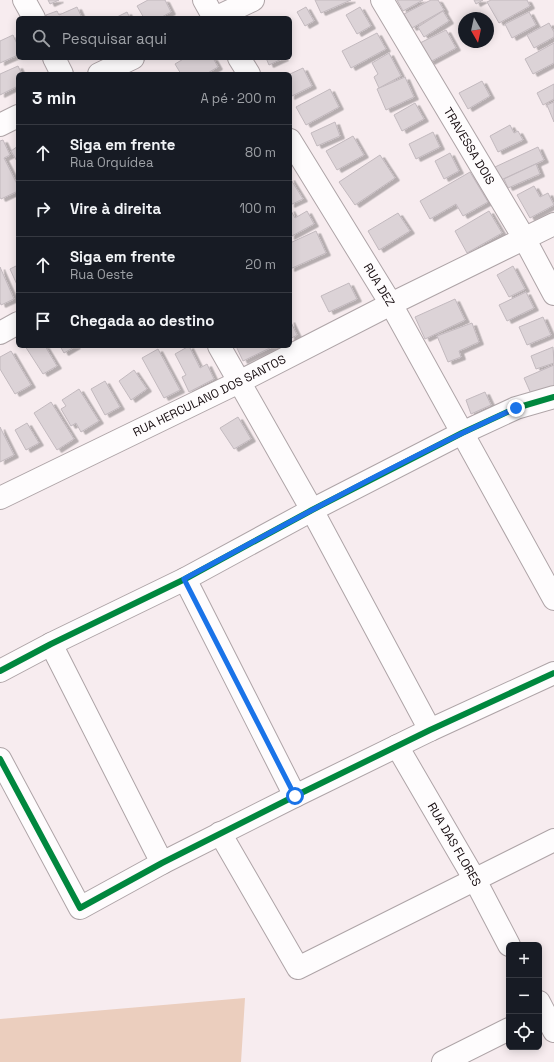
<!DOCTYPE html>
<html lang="pt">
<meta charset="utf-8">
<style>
:root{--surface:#171b24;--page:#20242c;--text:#f1f3f6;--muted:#9ea1a6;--line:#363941}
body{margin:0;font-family:"Space Grotesk",sans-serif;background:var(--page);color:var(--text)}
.controls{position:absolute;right:12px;bottom:12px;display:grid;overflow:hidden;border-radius:6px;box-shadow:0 2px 10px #0003}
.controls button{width:36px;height:36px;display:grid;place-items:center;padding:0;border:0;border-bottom:1px solid var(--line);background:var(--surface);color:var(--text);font:20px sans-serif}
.compass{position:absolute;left:458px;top:12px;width:36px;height:36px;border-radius:50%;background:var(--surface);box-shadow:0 2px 10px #0003;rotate:171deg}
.stop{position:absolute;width:12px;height:12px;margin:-9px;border:3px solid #1a73e8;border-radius:50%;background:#fff}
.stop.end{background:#1a73e8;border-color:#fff;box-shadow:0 1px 4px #0008}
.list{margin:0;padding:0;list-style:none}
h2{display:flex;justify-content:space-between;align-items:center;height:52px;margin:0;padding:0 16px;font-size:17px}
h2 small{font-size:13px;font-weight:400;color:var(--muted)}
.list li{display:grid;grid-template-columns:26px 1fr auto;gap:12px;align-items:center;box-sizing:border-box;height:56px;padding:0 16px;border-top:1px solid var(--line)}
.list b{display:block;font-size:15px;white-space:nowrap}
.list p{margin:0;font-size:13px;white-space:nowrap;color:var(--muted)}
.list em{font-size:13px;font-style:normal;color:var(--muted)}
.icon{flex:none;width:22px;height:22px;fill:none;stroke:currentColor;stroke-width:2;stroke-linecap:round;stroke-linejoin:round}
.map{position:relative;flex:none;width:554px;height:1062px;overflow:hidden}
.search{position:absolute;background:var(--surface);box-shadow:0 2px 10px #0003;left:16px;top:16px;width:276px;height:44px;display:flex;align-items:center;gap:10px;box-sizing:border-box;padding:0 14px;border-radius:6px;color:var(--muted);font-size:15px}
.panel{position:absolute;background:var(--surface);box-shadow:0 2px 10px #0003;left:16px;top:72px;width:276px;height:276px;border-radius:6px}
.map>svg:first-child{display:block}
.green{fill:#ebcebe}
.building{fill:#dcd3d7;stroke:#c2b9be;filter:url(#shadow)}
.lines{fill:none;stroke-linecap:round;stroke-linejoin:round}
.minor-casing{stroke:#aea4a7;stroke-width:24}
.tertiary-casing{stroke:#aea4a7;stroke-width:24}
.minor{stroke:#fefcfd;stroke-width:22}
.tertiary{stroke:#fefcfd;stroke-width:22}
.cycleway-casing{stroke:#fbfbfb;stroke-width:8}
.cycleway{stroke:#00873e;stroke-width:6}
.route{stroke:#1a73e8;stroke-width:5}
.labels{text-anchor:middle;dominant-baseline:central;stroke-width:4;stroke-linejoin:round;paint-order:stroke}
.street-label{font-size:12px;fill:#170d10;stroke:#fbfbfb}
</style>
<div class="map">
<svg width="554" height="1062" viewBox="0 0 554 1062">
<defs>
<filter id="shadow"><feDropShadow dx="4.5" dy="2.5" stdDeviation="0" flood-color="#0004"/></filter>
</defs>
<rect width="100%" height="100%" fill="#f7ecef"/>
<path class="green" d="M245 998 241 1062H0V1019Z"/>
<g class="building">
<path d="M48 0H59L50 4Z"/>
<path d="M148 0H165L171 12 160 18H144L137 6Z"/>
<path d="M315 0H351L321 13Z"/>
<path d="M397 0H423L403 11Z"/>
<path d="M431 0H438L444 10 412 28 404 14Z"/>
<path d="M474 0H483L476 4Z"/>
<path d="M491 0H527L530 6 499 23 487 2Z"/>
<path d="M77 7 82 18H48L46 15 57 11 59 15Z"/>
<path d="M306 7 314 21 305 26 297 12Z"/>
<path d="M360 7 371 26 357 34 346 15Z"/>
<path d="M443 11 449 21 424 37 418 27Z"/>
<path d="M127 12 130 18H115Z"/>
<path d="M529 12 536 25 512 38 505 24Z"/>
<path d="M549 23 554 32V37L534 48 527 35Z"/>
<path d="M446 30 456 48 430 62 420 43Z"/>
<path d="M377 33 386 49 351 68 342 51Z"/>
<path d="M13 35 18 46V55L0 63V41Z"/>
<path d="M554 43V63L533 74 525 59Z"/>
<path d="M389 53 401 76 379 88 374 77 378 74 372 63Z"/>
<path d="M185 58H213L218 67 206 74H181L175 64Z"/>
<path d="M266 58H284L269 65Z"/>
<path d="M18 66 22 74H18V86L0 95V74Z"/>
<path d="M303 68 312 86 290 97V74Z"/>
<path d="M405 77 414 97 386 110 377 89Z"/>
<path d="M482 81 490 96 468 109 459 93Z"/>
<path d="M554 84V99L543 105 537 93Z"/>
<path d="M330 89 339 107 306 125 296 107Z"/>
<path d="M554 102V122L547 105Z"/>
<path d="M415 103 424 119 402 131 394 115Z"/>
<path d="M335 122 340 136 317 146 311 133Z"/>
<path d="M510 125 514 133 518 131 523 140 498 152 490 136Z"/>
<path d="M433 132 440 147 416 159 409 144Z"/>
<path d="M353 136 364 155 337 170 326 151Z"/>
<path d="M3 140 10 155 4 158 18 186V191L1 199 0 197V141Z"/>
<path d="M18 146V163L11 151Z"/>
<path d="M538 147 544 160 501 180 495 167Z"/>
<path d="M450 153 459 171 444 179 435 161Z"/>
<path d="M380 155 395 178 355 205 339 182Z"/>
<path d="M536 164 540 174 508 188 504 179Z"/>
<path d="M470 172 488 202 463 216 456 204 430 219 420 201Z"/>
<path d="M290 178 303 199 290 205Z"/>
<path d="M534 186 540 197 548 193 554 205 530 218 517 195Z"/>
<path d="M290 209 295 218 307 211 314 224 290 237Z"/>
<path d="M489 211 502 233 467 253 455 231Z"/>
<path d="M398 213 410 231 379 250 368 231Z"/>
<path d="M316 231 326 253 290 269V243Z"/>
<path d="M18 265V287L10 269Z"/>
<path d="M513 266 525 289 509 297 497 275Z"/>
<path d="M0 267 14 299 1 305 0 302Z"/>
<path d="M349 283 357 299 329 312 321 296Z"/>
<path d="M526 292 534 308 507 321 499 305Z"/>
<path d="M455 299 465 320 425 339 415 317Z"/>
<path d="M543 317 551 335 527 345 519 327Z"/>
<path d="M290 320 297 335 290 339Z"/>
<path d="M472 323 479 342 459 351 461 357 448 362 437 336Z"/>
<path d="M25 346H45L57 366 43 374Z"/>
<path d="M60 346H76L64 353Z"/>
<path d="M189 346 200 368 207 364 214 379 189 392 182 377 186 375 175 354Z"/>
<path d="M236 346H274L243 361Z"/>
<path d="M553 347 554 363 536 369 531 356Z"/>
<path d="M158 349 180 390 164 398 142 358Z"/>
<path d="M11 351 31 385 15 394 0 369V357Z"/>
<path d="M554 365V387L532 396 524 378Z"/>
<path d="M134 370 147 389 131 400 119 381Z"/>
<path d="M105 381 120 407 105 415 91 389Z"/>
<path d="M79 389 99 421 81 432 76 423 71 426 61 409 66 406 62 400Z"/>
<path d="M485 392 491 405 471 414 466 400Z"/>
<path d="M51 402 74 439 57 450 34 413Z"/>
<path d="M238 417 251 439 234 449 220 428Z"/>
<path d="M27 423 39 443 26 450 15 430Z"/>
<path d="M0 427 14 455 0 462Z"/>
</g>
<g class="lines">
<defs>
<g id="minor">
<path d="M24 0 34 18"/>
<path d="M204 0 214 18"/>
<path id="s1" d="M382 0 524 238 554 294"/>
<path d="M215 18 253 0"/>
<path d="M54 58 62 74"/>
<path d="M239 58 249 74"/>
<path d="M99 74 133 58"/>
<path d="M0 125 18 116"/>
<path id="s2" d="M290 140 391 304 554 599"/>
<path d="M0 333 18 323"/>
<path d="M219 346 312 510 430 730"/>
<path d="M185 579 295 796"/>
<path d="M51 644 162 863"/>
<path d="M0 671 51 644 185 579 312 510 462 433 516 408 554 397"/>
<path id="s3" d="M397 746 475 880 509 945"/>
<path d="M0 759 80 908 162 863 295 796 430 730 554 673"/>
<path d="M220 833 298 968 554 840"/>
<path d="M539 1002 554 1031"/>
<path d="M443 1062 509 1029"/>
</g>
<g id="tertiary">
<path id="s4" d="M0 498 239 382 391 304 554 224"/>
</g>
</defs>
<use href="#minor" class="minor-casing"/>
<use href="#tertiary" class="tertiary-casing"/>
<use href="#minor" class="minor"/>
<use href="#tertiary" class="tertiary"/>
<defs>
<g id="cycleway">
<path d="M0 671 51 644 185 579 312 510 462 433 516 408 554 397"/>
<path d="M0 759 80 908 162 863 295 796 430 730 554 673"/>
</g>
</defs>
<use href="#cycleway" class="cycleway-casing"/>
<use href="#cycleway" class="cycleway"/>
</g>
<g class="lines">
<path class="route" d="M295 796 184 579C294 520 403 459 516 408"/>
</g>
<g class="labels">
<g class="street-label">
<text stroke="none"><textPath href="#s1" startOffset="170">TRAVESSA DOIS</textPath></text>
<text stroke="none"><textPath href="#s2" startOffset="170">RUA DEZ</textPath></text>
<text stroke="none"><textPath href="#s4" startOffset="233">RUA HERCULANO DOS SANTOS</textPath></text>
<text stroke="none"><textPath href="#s3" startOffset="114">RUA DAS FLORES</textPath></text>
</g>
</g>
</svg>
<div class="controls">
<button>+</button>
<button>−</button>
<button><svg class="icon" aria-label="locate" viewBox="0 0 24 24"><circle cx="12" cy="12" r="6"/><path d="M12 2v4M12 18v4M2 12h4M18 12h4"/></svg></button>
</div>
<svg class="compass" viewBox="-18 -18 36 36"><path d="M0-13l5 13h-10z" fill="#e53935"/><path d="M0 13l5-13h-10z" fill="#9ea1a6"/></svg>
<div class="stop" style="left:295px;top:796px"></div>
<div class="stop end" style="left:516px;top:408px"></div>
<div class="search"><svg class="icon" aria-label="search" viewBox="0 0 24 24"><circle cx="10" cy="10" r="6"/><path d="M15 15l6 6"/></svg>Pesquisar aqui</div>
<section class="panel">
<h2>3 min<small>A pé · 200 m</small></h2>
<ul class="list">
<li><svg class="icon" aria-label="ahead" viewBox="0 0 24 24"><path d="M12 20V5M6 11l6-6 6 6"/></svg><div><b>Siga em frente</b><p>Rua Orquídea</p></div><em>80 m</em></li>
<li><svg class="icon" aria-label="right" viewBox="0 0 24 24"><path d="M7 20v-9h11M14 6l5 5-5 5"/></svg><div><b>Vire à direita</b></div><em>100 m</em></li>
<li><svg class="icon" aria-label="ahead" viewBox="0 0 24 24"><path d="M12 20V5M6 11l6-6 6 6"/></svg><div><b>Siga em frente</b><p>Rua Oeste</p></div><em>20 m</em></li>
<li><svg class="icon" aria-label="arrive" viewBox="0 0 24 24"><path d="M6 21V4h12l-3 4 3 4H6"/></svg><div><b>Chegada ao destino</b></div></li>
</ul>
</section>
</div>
